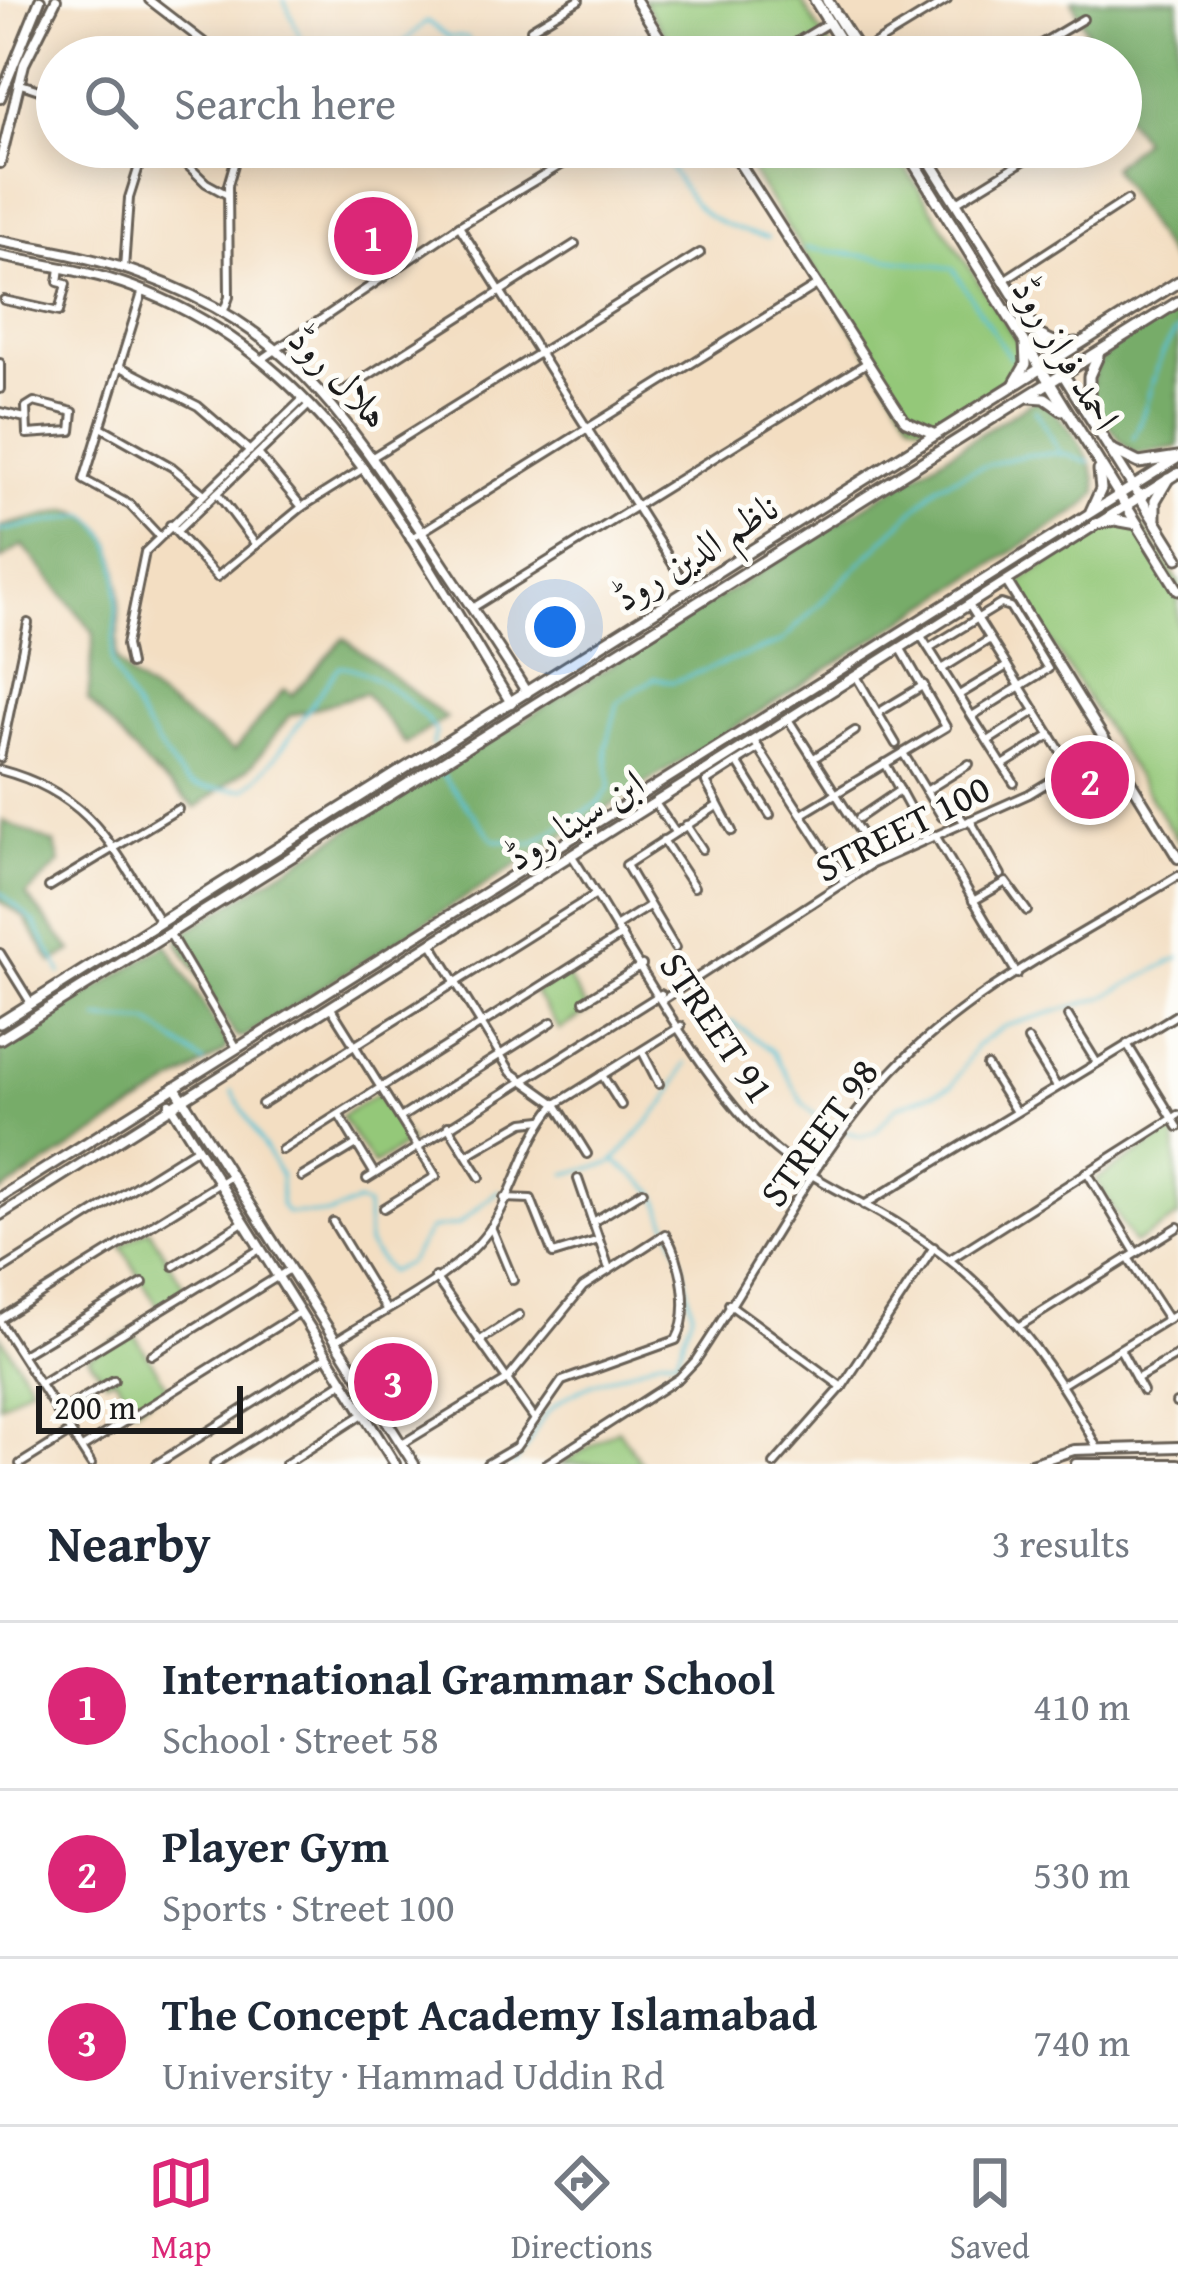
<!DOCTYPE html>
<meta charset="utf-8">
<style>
:root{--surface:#fff;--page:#f6f6f7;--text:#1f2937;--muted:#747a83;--line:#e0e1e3;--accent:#db2777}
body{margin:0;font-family:"Gentium Book Plus",Amiri,serif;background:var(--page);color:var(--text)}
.scale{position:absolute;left:36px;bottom:30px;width:207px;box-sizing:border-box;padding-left:12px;border:6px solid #1c1c1c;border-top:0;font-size:33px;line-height:42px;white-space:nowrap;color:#1c1c1c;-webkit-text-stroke:9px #fdfcf7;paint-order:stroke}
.you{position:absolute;left:555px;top:627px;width:42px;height:42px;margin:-30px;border:9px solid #fff;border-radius:50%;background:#1a73e8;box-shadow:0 0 0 18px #1a73e833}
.badge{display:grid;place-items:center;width:78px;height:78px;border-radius:50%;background:var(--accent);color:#fff;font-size:39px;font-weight:700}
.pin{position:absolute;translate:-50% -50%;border:6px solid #fff;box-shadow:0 3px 12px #0006}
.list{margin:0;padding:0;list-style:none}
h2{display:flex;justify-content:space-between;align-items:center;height:156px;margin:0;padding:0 48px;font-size:51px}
h2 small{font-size:39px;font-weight:400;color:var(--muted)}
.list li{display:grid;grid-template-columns:78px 1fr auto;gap:36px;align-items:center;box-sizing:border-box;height:168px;padding:0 48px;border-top:3px solid var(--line)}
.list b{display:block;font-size:45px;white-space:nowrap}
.list p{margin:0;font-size:39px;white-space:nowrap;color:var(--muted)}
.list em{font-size:39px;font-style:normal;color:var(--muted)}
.icon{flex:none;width:66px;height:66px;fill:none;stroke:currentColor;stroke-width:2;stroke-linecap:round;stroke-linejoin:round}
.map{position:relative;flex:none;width:1178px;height:1464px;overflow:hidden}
.search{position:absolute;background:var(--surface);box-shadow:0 6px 30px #0003;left:36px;right:36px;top:36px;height:132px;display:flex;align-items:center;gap:30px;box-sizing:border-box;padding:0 42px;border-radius:66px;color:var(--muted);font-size:45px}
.sheet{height:660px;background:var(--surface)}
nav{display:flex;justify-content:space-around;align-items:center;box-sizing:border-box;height:168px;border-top:3px solid var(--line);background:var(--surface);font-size:33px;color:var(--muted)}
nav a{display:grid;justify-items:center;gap:6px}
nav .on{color:var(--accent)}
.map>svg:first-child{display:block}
.green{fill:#94c879;stroke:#58724a;stroke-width:3}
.forest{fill:#77ac69;stroke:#4a6442;stroke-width:3}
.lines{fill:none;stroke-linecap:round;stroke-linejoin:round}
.stream{stroke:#59c2d6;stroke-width:3}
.street-casing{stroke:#676056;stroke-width:12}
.secondary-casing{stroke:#676056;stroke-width:14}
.primary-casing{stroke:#676056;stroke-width:15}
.street{stroke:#fff;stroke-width:6}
.secondary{stroke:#fff;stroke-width:8}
.primary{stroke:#fff;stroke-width:9}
.labels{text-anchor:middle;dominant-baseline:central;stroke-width:10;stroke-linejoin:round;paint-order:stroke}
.street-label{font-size:39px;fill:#1c1c1c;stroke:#fdfcf7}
</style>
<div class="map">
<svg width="1178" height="1464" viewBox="0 0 1178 1464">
<rect width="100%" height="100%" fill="#fdfcf7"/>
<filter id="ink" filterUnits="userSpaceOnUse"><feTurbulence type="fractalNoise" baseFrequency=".00833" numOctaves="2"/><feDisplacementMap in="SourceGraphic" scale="24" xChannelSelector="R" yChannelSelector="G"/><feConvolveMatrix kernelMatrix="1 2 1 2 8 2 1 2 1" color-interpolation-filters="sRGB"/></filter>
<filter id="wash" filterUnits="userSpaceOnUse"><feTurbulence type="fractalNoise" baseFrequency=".004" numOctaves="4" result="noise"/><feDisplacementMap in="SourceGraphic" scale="48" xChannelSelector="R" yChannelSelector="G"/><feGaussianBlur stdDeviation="2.7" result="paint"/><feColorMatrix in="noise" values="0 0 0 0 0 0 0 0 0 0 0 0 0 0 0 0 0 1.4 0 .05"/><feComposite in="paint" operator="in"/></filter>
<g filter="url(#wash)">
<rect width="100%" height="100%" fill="#f3dec2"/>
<g class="green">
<path d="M643 0H801L836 57H679Z"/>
<path d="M736 147H892L1021 348 1023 362C1002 389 944 438 911 420Z"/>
<path d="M1132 509 1178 582V841L1015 585Z"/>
<path d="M565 973 589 1011 560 1030 534 992Z"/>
<path d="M378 1093 410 1142 373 1165 341 1116Z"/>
<path d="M1175 1130 1178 1217 1134 1244 1096 1180Z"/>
<path d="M149 1229 186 1290 158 1307 121 1246Z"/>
<path d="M132 1331 168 1387 135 1409 115 1378 106 1381 88 1357Z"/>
<path d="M0 1335 31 1385 0 1405Z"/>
<path d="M618 1429 642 1464H561Z"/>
</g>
<g class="forest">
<path d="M1072 0H1178V272L1112 167 1143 140 1121 112V57H1098Z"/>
<path d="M1178 306V447L1135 454C1122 444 1113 431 1104 418 1063 361 1136 333 1178 306Z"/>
<path d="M1036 399C1065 414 1096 460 1097 493L1082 508 244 1037H236L178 943 182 934Z"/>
<path d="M68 510C133 521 119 608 116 659L131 678 234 751 284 689 292 695 344 638 446 718 405 744 365 693 289 716 253 764 196 808 149 768 88 700 94 633 23 545 0 560V527Z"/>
<path d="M3 821 55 844 60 863 26 895 72 951 52 963 24 917 0 901Z"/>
<path d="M167 944 227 1044 225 1051 0 1193V1050Z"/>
</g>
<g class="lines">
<g class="stream">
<path d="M284 0 303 43 340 57"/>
<path d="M360 57 394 51 427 21 448 37H467L478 57"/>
<path d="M656 147C699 208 690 218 768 238"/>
<path d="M806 248 952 268 1010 358"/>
<path d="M1035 410 1061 454"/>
<path d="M1133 438C1149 411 1152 358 1178 330"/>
<path d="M0 531 87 515C133 547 114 614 112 661 112 675 175 778 190 784 205 790 229 789 245 789 281 760 309 703 340 666 367 667 424 709 436 732L432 746"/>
<path d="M439 771 494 840 531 844 599 803 610 787 606 749 618 702 655 678 672 682 781 642 939 485C971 469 1026 449 1063 454 1074 456 1079 462 1091 462"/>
<path d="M0 892 34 922 61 973"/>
<path d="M98 1019 149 1022 204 1063"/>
<path d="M708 1030 732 1022 773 1051 803 1103 826 1125 861 1136 875 1132 896 1107 952 1086 976 1046 1005 1026 1102 998 1178 958"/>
<path d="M232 1091 281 1176V1205L287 1213 329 1214 358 1202 367 1206 368 1244 389 1272 409 1262 430 1229 458 1225 499 1190"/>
<path d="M566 1174 612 1163 666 1102 686 1063"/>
<path d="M514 1464C531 1448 533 1426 550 1410 580 1381 623 1377 661 1358H677L692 1312 682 1260 655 1192 614 1160"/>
</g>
</g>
</g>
<g filter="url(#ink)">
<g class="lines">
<defs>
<g id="street">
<path d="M149 0 223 57"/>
<path d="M531 29 579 0"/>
<path d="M860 53 947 0"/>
<path d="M182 57 202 43"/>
<path d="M772 57 830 22"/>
<path d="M1019 57 1083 19"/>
<path d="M18 83 57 96"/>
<path d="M169 147 206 183 228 195"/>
<path d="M957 202 1046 147"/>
<path d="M459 226 688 588"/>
<path d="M124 269 129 198 145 147"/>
<path d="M1004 280 1127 200"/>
<path d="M143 290 84 480 130 505 159 536"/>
<path d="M4 300 59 312 66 284 58 282 60 268"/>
<path d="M223 313 229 297 228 185 239 147"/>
<path d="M264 358 459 226 591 147"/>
<path d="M0 363V389"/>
<path d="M119 366 198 406 250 451"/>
<path d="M331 399 575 244"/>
<path d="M34 402 73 412 71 431 27 434 26 407Z"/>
<path d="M0 412 25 418"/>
<path d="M101 427 172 467 203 493"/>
<path d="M259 455 302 507"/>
<path d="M374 456 700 253"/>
<path d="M217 493 256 545"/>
<path d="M170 525 217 577 302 507 364 468"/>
<path d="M178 530 309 405"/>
<path d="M410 539 817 285"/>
<path d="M969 605 1063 755"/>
<path d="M474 607 865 364"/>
<path d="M921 636 1014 783"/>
<path d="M929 648 1001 604 1010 607 1048 669 972 716"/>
<path d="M130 664 126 645 145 552 303 399"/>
<path d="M942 669 990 639"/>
<path d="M856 676 896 744"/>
<path d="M959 695 1007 666"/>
<path d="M878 713 924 685"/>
<path d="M788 719 871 849"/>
<path d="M754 741 845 882"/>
<path d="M988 741 1035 711"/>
<path d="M903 753 942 817 959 815 965 823"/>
<path d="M0 758 28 623"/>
<path d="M814 758 855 731"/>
<path d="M737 762 770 815"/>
<path d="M885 763 926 838"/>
<path d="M1003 765 1051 735"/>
<path d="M0 770C92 794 113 848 160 922"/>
<path d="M926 791 969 764"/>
<path d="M655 803 675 832"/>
<path d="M802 814 946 727 901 649"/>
<path d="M859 818 900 790"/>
<path d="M970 820 1001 875"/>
<path d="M686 825 702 849"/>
<path d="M732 831 706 782 759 748"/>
<path d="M935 835 1017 974"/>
<path d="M663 840 694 887"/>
<path d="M572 856C625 938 704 1089 775 1149 813 1181 859 1199 900 1225 990 1281 1049 1354 1097 1448"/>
<path d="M49 887 178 809"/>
<path d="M973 901 1006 882 1027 911"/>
<path d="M617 926 649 906"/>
<path d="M171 936 237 1048"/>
<path d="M432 944 511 1072 556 1104 587 1154"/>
<path d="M675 948 626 865 717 806"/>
<path d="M0 953 31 1003"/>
<path d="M664 999 872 864 1029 794 1107 747"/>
<path d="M584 1001 642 965"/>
<path d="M331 1008 436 1176 384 1208"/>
<path d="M1068 1016 1097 1063"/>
<path d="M1028 1040 1057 1087"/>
<path d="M1127 1044 1178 1127"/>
<path d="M642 1051 659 1084"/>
<path d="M987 1066 1016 1112"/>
<path d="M602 1075 621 1105"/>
<path d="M262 1104 596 894"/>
<path d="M339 1115 374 1173"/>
<path d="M400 1118 552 1022"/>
<path d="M448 1126 480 1177"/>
<path d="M282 1150 622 935"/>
<path d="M467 1155 524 1122 542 1120"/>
<path d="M1087 1172 1136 1253"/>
<path d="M302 1177 355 1145"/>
<path d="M367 1179 661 994"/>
<path d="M578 1179 608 1266"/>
<path d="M504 1198 531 1199 553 1254 599 1240"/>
<path d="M864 1205 1178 1014"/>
<path d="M333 1222 386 1309"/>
<path d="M593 1222 643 1191"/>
<path d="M491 1227 513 1280"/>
<path d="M952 1258 1178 1115"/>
<path d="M1128 1258 1168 1319"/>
<path d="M174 1266 243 1222"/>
<path d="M0 1271 197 1148"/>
<path d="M435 1277 534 1418"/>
<path d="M729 1304 842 1387"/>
<path d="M0 1319 231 1176"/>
<path d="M0 1322 91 1464"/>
<path d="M1021 1325 1178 1227"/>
<path d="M336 1341C386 1308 458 1277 492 1226 517 1187 525 1140 556 1104L681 1026"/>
<path d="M479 1341 519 1315"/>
<path d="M1120 1349 1143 1391"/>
<path d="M22 1355 143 1283"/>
<path d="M151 1355 290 1269"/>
<path d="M1136 1379 1178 1355"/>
<path d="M40 1384 260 1249"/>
<path d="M1061 1385 1178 1313"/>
<path d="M1176 1403H1178"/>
<path d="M58 1413 114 1380"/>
<path d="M402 1444 507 1380 583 1287 665 1234C682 1261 692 1311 676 1340L562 1381 516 1447 487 1464"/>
<path d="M82 1448 300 1312"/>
<path d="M20 1464 71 1432"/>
<path d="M157 1464 327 1356"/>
<path d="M214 1464 343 1382"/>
<path d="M286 1464 377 1405"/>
<path d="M546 1464 679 1378 696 1360C759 1267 810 1162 885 1079 964 991 1079 937 1178 876"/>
<path d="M774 1464 842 1387 934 1247"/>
</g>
<g id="secondary">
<path d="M636 0 672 57"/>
<path d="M0 98 40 0"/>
<path d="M729 147 905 421 934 434"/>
<path d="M0 163 24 64 56 0"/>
<path d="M0 241C48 250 98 258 143 275 285 326 342 411 421 531 456 585 493 638 527 693"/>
<path d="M0 256C44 265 91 271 133 287 329 360 408 537 511 703"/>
<path d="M1007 582 1178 858"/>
<path d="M175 1087 414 1464"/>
<path d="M170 1104 395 1464"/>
<path d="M0 1197 1178 458"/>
<path d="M0 1215 1178 473"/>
<path d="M1031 1464 1074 1450 1178 1447"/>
<path d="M1076 1464H1178"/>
</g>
<g id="primary">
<path d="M815 0 850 57"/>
<path d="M827 0 863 57"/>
<path d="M904 147 1178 590"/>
<path d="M921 147 1178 558"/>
<path d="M1041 336 1060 345 1076 343"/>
<path d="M1015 383 1026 364 1025 343"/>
<path d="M1029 397 1045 398 1062 410"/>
<path d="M1089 408V376L1098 356"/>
<path d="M1113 450 1139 463 1178 457"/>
<path d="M1091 511 1101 489 1099 470"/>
<path d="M1155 518V501L1168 479"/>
<path d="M1095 524 1115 520 1137 524"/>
<path d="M0 1023 1178 282"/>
<path d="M0 1039 1178 302"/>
</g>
</defs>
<use href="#street" class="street-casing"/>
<use href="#secondary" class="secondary-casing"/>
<use href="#primary" class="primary-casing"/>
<use href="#street" class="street"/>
<use href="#secondary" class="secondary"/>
<use href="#primary" class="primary"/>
</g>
</g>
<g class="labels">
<g class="street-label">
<text transform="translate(1067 353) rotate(59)">احمد فراز روڈ</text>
<text transform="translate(340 376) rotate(46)">ہلال روڈ</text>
<text transform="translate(695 551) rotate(-32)">ناظم الدین روڈ</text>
<text transform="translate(574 819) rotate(-32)">ابن سینا روڈ</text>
<text transform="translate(902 827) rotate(-27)">STREET 100</text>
<text transform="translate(718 1027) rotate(56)">STREET 91</text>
<text transform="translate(818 1132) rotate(-54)">STREET 98</text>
</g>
</g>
</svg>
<div class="scale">200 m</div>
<div class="you"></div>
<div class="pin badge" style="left:373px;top:236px">1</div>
<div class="pin badge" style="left:1090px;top:780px">2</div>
<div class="pin badge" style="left:393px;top:1382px">3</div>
<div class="search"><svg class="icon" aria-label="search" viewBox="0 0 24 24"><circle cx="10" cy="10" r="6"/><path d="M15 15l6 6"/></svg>Search here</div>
</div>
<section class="sheet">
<h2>Nearby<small>3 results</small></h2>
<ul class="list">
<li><span class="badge">1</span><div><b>International Grammar School</b><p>School · Street 58</p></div><em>410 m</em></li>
<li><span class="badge">2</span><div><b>Player Gym</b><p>Sports · Street 100</p></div><em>530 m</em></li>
<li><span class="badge">3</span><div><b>The Concept Academy Islamabad</b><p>University · Hammad Uddin Rd</p></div><em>740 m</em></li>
</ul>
</section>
<nav>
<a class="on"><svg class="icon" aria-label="map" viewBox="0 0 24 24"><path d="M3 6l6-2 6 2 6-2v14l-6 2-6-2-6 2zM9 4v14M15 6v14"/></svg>Map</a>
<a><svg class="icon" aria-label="directions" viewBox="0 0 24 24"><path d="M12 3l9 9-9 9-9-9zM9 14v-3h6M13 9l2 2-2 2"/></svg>Directions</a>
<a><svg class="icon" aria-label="saved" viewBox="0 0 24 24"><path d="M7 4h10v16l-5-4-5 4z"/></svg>Saved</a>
</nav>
